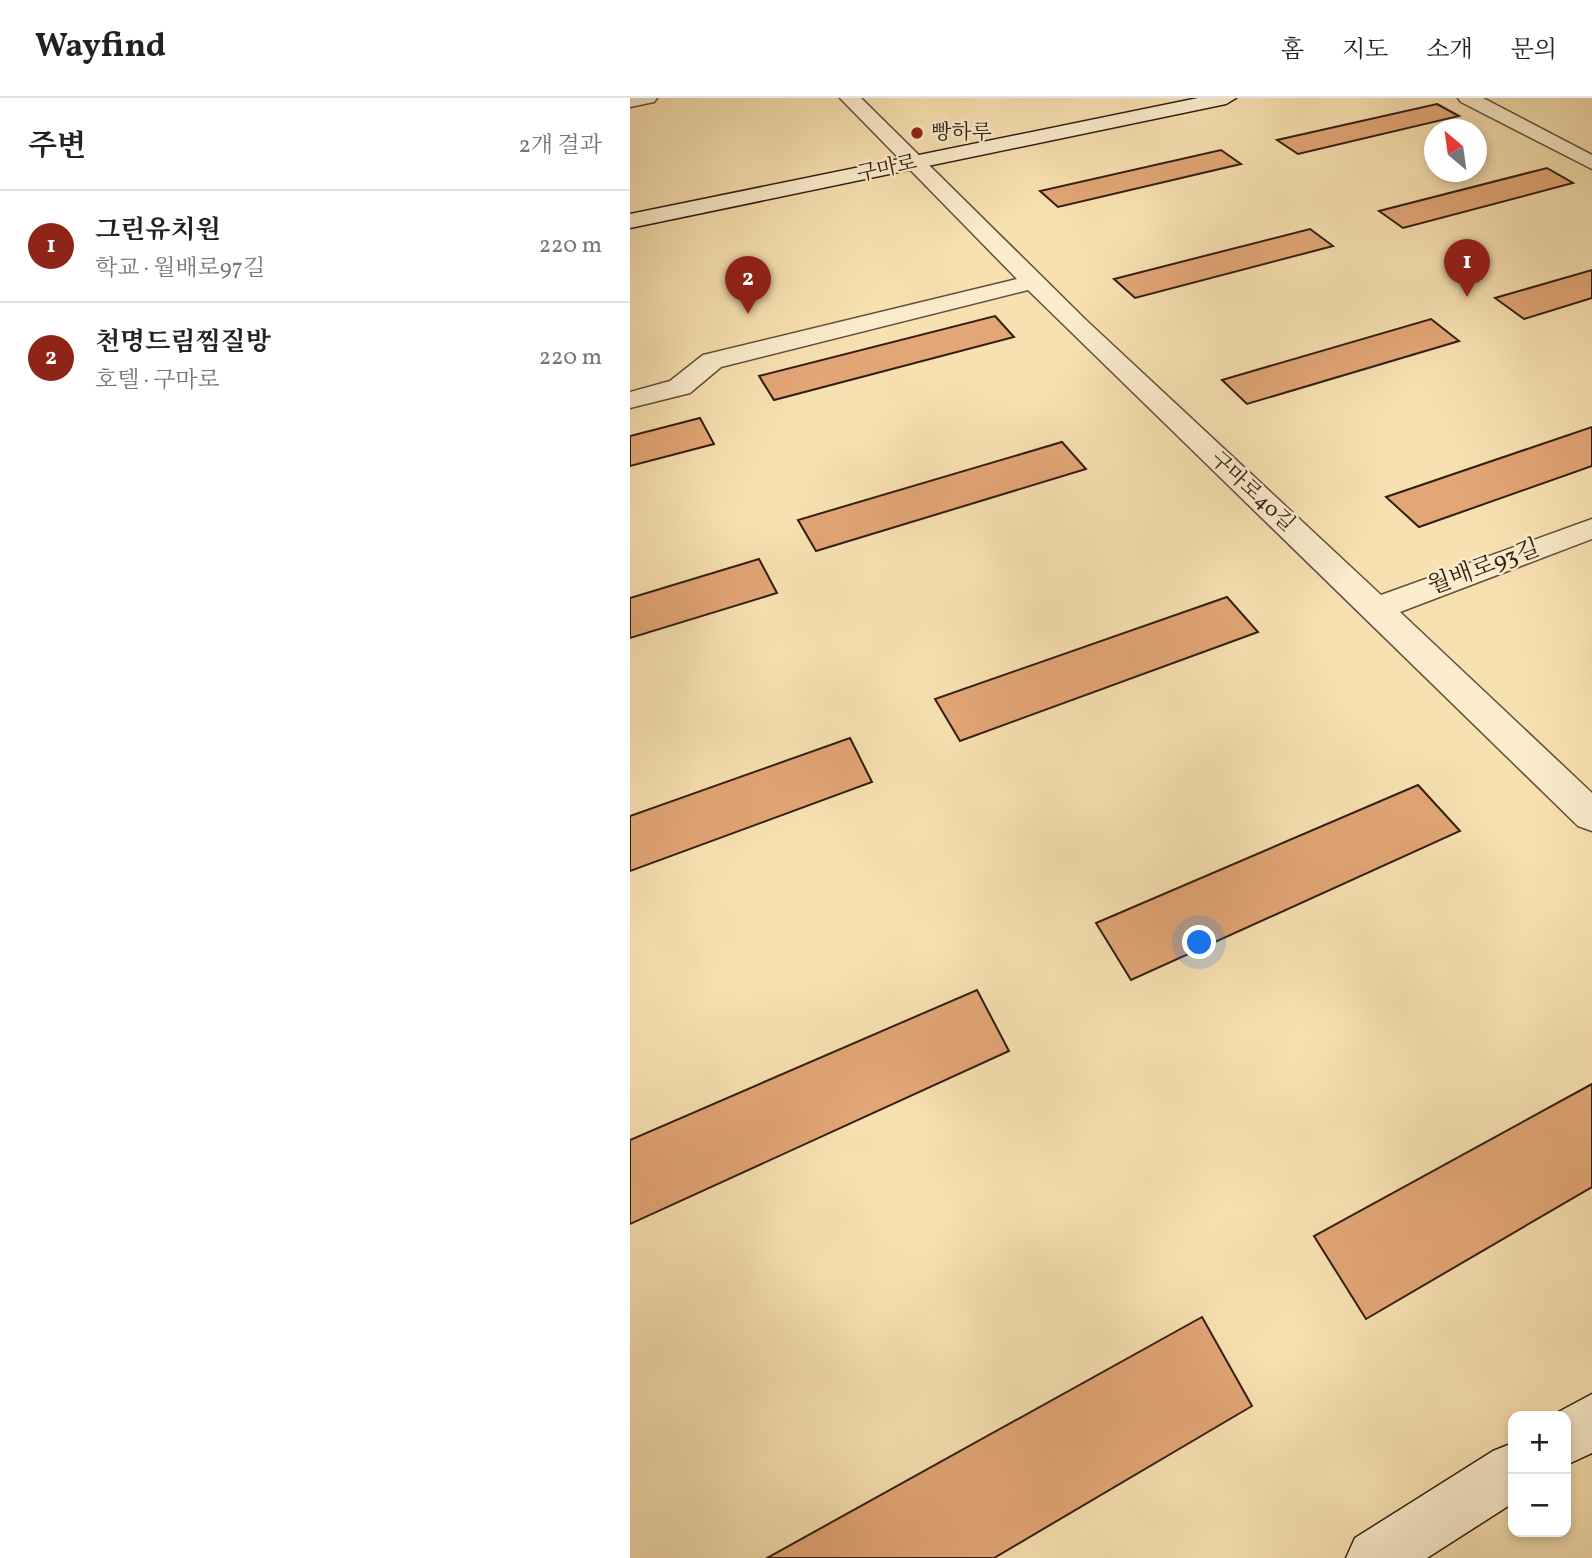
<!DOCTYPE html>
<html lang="ko">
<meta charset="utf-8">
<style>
:root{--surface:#fff;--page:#f6f6f6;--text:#222;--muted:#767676;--line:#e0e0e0;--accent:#8f2418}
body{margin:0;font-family:Vollkorn,"Noto Serif KR",serif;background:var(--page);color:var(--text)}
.controls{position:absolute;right:21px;bottom:21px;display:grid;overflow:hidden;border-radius:14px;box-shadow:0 4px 10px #0003}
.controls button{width:63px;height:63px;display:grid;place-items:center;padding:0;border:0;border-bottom:2px solid var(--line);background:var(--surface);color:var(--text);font:35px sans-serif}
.compass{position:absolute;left:794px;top:21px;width:63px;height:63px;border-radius:50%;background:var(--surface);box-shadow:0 4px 10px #0003;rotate:331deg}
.you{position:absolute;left:570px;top:845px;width:24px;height:24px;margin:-18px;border:5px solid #fff;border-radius:50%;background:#1a73e8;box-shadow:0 0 0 10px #1a73e833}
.badge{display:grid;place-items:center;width:46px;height:46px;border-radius:50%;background:var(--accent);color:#fff;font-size:23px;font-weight:700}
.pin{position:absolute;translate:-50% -58px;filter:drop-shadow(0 2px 4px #0008)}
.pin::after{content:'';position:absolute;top:37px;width:24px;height:21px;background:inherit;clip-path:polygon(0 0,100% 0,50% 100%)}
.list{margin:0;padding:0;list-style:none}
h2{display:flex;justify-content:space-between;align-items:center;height:91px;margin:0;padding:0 28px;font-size:30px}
h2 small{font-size:23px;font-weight:400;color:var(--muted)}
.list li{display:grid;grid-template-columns:46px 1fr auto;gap:21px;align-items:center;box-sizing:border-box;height:112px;padding:0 28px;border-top:2px solid var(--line)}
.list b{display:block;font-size:26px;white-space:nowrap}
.list p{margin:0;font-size:23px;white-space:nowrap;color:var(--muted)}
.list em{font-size:23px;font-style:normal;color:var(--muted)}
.map{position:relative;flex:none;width:962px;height:1460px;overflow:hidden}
header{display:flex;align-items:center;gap:42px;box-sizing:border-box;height:98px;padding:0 35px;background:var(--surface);border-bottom:2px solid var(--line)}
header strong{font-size:33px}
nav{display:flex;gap:38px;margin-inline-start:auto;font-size:24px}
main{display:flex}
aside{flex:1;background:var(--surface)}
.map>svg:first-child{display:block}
.building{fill:#e3a676;stroke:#321d13;stroke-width:2}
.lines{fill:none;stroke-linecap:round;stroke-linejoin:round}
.street-casing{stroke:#644e3a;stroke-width:3}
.secondary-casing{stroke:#321d13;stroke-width:3}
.street{fill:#faeccc;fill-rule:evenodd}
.secondary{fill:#faeccc;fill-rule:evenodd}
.poi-dot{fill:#8f2418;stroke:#faeccc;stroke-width:2.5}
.labels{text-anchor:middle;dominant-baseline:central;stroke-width:5;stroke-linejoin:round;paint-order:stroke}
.far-poi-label{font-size:21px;fill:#321d13;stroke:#faeccc;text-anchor:start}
.far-street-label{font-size:21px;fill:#321d13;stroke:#faeccc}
.street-label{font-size:24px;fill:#321d13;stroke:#faeccc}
</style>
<header>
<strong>Wayfind</strong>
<nav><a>홈</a><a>지도</a><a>소개</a><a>문의</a></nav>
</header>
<main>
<aside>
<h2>주변<small>2개 결과</small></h2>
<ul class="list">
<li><span class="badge">1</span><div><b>그린유치원</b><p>학교 · 월배로97길</p></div><em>220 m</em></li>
<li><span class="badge">2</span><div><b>천명드림찜질방</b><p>호텔 · 구마로</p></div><em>220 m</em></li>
</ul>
</aside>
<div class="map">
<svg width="962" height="1460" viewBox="0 0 962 1460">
<rect width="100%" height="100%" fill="#f8e1b1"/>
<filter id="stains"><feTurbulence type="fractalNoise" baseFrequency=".00286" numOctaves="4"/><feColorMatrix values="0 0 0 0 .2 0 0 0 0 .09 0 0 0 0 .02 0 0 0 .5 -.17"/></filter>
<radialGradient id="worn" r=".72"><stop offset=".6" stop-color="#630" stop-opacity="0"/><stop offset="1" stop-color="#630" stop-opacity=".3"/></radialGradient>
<g class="building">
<path d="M807 6 829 18 668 56 647 42Z"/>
<path d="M591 52 611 66 428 109 410 93Z"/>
<path d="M917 70 943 85 773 130 749 113Z"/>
<path d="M680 131 703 148 505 200 484 181Z"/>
<path d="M962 172V200L894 221 865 200Z"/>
<path d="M365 218 384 239 144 302 129 278Z"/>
<path d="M801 221 829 243 617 306 592 282Z"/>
<path d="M70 320 84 346 0 368V338Z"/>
<path d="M962 329V368L789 429 756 399Z"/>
<path d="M432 344 456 371 186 453 168 422Z"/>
<path d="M129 461 147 495 0 540V500Z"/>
<path d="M597 499 628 534 330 643 305 601Z"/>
<path d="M220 640 242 684 0 773V718Z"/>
<path d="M788 687 830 733 501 882 466 825Z"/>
<path d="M347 892 379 953 0 1126V1042Z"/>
<path d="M962 986V1089L736 1221 684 1138Z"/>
<path d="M572 1219 622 1308 364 1460H137Z"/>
</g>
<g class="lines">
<defs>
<g id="street">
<path d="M0 0H27L24 4 0 9Z"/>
<path d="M210 0H231L457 223 751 497 962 421V441L770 514 962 695V733L948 728 398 192 91 269 60 295 0 310V294L40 283 73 257 387 181Z"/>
<path d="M828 0H853L962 57V71L831 4Z"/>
</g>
<g id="secondary">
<path d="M568 0H606L596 6 0 130V116Z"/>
<path d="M962 1296V1355L936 1367V1318H921Z"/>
<path d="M883 1345V1405L797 1460H716L725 1440 863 1353Z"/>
</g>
</defs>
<use href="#street" class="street-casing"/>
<use href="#secondary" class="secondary-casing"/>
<use href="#street" class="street"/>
<use href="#secondary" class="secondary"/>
</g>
<circle class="poi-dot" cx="287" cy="35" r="7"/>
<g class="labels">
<g class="far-poi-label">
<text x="301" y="35">빵하루</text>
</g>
<g class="far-street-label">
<text transform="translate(257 71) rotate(-12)">구마로</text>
<text transform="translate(622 394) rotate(43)">구마로40길</text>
</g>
<g class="street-label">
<text transform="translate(854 470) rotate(-20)">월배로93길</text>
</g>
</g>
<rect width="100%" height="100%" filter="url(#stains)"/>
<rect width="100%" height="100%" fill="url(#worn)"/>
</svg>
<div class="controls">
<button>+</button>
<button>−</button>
</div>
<svg class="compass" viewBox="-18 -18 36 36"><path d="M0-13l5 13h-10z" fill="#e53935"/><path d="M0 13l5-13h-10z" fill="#767676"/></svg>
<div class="you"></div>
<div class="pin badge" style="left:837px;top:199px">1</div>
<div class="pin badge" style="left:118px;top:216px">2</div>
</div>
</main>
